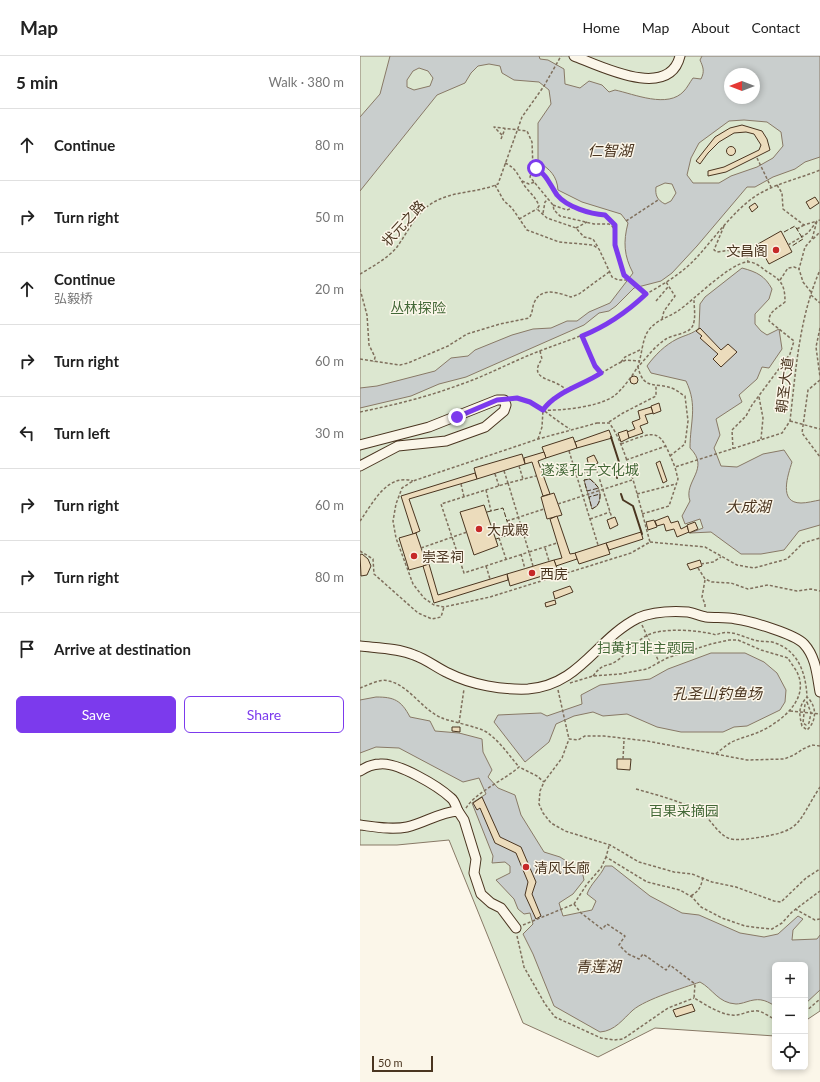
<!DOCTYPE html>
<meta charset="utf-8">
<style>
:root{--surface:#fff;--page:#f6f6f6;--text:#222;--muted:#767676;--line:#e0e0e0;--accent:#7c3aed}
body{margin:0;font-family:Lato,"Noto Sans SC",sans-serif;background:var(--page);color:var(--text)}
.controls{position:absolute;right:12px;bottom:12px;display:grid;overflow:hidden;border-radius:6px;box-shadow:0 2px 6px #0003}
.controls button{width:36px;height:36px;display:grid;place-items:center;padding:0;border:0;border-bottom:1px solid var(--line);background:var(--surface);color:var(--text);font:20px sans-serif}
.compass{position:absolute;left:364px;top:12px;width:36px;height:36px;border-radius:50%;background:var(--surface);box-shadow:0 2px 6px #0003;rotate:270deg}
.scale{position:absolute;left:12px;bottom:10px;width:61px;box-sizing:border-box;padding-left:4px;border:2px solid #4a3520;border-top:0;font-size:11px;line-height:14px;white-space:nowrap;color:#4a3520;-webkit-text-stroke:3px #fbf6e9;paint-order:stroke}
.stop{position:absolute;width:12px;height:12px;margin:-9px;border:3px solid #7c3aed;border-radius:50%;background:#fff}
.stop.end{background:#7c3aed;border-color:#fff;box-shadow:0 1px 4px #0008}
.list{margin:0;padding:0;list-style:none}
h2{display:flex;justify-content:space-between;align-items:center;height:52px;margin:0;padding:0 16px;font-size:17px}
h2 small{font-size:13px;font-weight:400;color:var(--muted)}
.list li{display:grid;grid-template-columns:26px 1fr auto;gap:12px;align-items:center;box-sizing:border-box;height:72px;padding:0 16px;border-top:1px solid var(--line)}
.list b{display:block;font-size:15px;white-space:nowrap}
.list p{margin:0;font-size:13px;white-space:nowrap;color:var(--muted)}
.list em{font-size:13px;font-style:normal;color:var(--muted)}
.actions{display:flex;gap:8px;padding:12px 16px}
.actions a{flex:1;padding:9px 0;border:1px solid var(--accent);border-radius:6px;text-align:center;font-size:14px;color:var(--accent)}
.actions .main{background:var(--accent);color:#fff}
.icon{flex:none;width:22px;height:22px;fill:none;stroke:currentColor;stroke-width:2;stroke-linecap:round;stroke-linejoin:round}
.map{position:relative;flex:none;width:460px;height:1026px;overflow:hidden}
header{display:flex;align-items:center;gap:24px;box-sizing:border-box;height:56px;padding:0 20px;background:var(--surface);border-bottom:1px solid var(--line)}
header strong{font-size:19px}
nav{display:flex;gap:22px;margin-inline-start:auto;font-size:14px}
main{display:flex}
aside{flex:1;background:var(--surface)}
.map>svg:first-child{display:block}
.green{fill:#dce7d0;stroke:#887966;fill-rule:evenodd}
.water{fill:#c9cecd;stroke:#887966;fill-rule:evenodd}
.building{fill:#ecdcbc;stroke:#4a3520}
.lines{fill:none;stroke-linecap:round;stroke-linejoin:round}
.minor-casing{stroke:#4a3520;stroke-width:11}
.path{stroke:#7f6f5c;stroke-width:1.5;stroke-dasharray:3 2;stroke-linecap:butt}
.minor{stroke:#fbf6e9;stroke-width:9}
.fence{stroke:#4a3520;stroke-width:1;stroke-dasharray:5 2;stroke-linecap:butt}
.wall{stroke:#4a3520;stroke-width:2}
.route{stroke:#7c3aed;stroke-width:5}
.poi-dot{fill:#c62828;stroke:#fbf6e9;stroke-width:1.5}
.labels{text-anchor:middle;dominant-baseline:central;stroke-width:3;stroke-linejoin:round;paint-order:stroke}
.street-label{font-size:14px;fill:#4a3520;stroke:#fbf6e9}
.poi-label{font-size:14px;fill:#4a3520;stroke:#fbf6e9;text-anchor:start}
.park-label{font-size:14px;fill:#436837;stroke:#fbf6e9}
.water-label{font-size:15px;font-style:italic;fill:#4a3520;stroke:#fbf6e9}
</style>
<header>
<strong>Map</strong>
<nav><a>Home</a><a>Map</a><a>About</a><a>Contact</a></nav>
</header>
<main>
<aside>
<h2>5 min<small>Walk · 380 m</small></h2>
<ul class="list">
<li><svg class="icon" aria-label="ahead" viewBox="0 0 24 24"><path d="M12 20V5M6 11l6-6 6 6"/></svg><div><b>Continue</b></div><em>80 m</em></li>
<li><svg class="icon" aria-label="right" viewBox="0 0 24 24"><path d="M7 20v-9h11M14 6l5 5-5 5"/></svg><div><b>Turn right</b></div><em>50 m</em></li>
<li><svg class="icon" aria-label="ahead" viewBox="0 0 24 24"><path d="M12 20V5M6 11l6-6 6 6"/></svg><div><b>Continue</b><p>弘毅桥</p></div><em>20 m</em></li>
<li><svg class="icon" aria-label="right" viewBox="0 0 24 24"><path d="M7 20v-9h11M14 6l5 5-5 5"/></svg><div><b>Turn right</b></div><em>60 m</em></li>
<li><svg class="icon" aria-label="left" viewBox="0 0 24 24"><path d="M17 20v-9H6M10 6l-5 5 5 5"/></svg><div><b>Turn left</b></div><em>30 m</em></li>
<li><svg class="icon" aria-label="right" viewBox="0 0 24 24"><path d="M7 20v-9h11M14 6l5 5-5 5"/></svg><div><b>Turn right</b></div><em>60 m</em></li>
<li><svg class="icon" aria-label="right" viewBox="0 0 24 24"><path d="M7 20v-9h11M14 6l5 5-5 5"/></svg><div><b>Turn right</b></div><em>80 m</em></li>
<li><svg class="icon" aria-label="arrive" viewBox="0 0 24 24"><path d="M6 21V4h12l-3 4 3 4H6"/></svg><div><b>Arrive at destination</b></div></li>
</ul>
<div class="actions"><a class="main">Save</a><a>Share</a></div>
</aside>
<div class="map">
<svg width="460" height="1026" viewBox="0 0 460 1026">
<rect width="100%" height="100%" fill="#fbf6e9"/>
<path class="green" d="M0 0H460V955L445 965V909H415V980L295 972 238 1001 163 967 89 784 37 789H0ZM370 18H394V42H370Z"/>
<g class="water">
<path d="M30 0H179L180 3 188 4 204 13 205 28 220 32 229 25 242 29 249 36 255 34C274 38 308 53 324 35 327 32 330 26 333 22L341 23C345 15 343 11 340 4L342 0H460V101L445 106 435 113 413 121 395 131H387L337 190 312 217 301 225 274 232 256 250 249 255 239 257 224 269 106 321 79 328 51 340 0 352V332L17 330 75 315 91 302 108 300 115 294 152 279 173 273 191 272 207 265H217L229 256 250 247 273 217C264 200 263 186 268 167L261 158 222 146 198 134C197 120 190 113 178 106V67L191 48 189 34 179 26 154 24 142 17 140 10 129 8 118 10 111 17 105 27 77 39 0 135V61L20 38ZM59 12 68 15 73 22 70 30 54 34 47 31V24L53 15ZM370 18H394V42H370ZM384 64 407 66 421 76 423 90 413 102 397 111 371 120 359 127H333L327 119 331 102 339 87 369 65ZM305 127 312 128 316 137 311 145 305 148C297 144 295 139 296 131Z"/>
<path d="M382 212C397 216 405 220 412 233L409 243 395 258V268L401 275 407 279 419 273 422 293 409 312 402 311 397 323 379 339 382 346 356 363 360 379 354 392 361 410 377 411 403 398 424 394 432 406C428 419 418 447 441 447 447 447 454 445 460 444V469L439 475 424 494 401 498H381L351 476 330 477 343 472 340 463 325 468 322 460 330 445C323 425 351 413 330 392 330 366 338 350 326 325L291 317 287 310C295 299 305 289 317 283 325 279 333 278 339 272L340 248 345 241Z"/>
<path d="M230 423C240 430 243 440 237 450L232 453 224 424Z"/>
<path d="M351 597H385L404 606 417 617 426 634 425 646 420 654 387 670 374 671 363 676H321L297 671 267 658 243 660 233 656 214 660 196 668 189 686 165 706 134 666 138 659 181 657 187 660 222 648 221 639 240 629 290 623 308 613Z"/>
<path d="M16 641C34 641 41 644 50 661L70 665 75 675 99 677 122 683 123 696 132 714 128 721 138 732 155 739 161 759 184 796 200 801 222 815 224 824 213 838 199 847 203 860 232 854 236 845 227 838C231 827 240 821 245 810H252L290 840 322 857 339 859 380 877 404 881 418 878 438 860 443 863 433 874 432 884 457 883 460 879V934L445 948V909H415V950C404 943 398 942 386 946 383 947 379 948 376 948 358 947 353 933 340 926 323 932 286 943 273 954 263 963 255 975 240 976L194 950 173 898 163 878 173 868 170 857 164 858 158 853 154 843 136 824 150 817V810L145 806 132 807 133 800 112 747 126 738 119 722 103 726 39 692 16 691 0 697V644Z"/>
</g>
<g class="building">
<path d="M382 69 402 75 407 83 410 94 366 116 348 120V115L364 111 399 94 401 89 394 78 386 76 374 77 359 86 348 97 340 108 336 105 355 81 370 72Z"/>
<circle cx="371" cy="95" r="4.5"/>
<path d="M455 141 459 147 450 153 446 146Z"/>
<path d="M395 147 398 151 392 156 389 151Z"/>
<path d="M421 175 432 196 409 208 398 188Z"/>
<path d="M340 272 361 294 368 288 377 296 361 311 353 303 358 298 340 282 342 280 336 275Z"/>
<circle cx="274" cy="324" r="4"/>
<path d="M299 347 301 355 293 358 291 350Z"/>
<path d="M291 351 293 357 285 359 288 367 280 370 283 377 269 382 267 376 275 373 272 366 280 363 278 355Z"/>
<path d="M249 374 252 382 217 392 215 386Z"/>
<path d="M267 374 269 382 261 386 258 377Z"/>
<path d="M213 381 217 392 186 402 182 391Z"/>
<path d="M184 396 186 402 178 405 190 438 183 440 172 406 165 408 164 402Z"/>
<path d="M162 398 165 408 117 423 114 412Z"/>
<path d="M234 399 238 407 229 411 227 402Z"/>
<path d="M300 405 307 425 303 427 296 407Z"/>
<path d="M115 417 117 423 49 443 60 475 53 478 41 440Z"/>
<path d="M194 437 202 459 187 463 181 441Z"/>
<path d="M124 449 138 490 114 499 100 456Z"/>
<path d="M197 460 210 498 216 497 217 503 196 510 194 504 202 502 190 463Z"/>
<path d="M308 460 311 467 318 465 321 473 327 470 329 476 317 481 314 473 306 475 304 468 297 470 295 465Z"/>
<path d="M255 461 258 469 250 473 247 464Z"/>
<path d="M294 464 297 471 288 474 286 466Z"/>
<path d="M335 466 338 473 329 477 327 469Z"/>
<path d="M281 476 283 483 249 494 246 487Z"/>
<path d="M56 477 67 509 49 514 39 482Z"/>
<path d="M246 487 250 498 219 508 215 497Z"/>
<path d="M2 498 8 503 11 510 7 519 1 520 0 499Z"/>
<path d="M194 504 198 515 150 530 147 518Z"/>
<path d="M340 504 342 510 330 514 327 508Z"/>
<path d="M69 508 78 539 147 518 148 524 74 547 63 510Z"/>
<path d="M210 530 213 536 195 543 193 536Z"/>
<path d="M195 544 196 548 186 551 185 547Z"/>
<path d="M92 671H100V676L92 675Z"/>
<path d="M257 703H271L270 714 257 713Z"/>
<path d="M122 741 140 781 161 791 176 826 172 838 181 860 176 863 165 839 168 826 156 797 135 787 120 752 117 754 113 747Z"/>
<path d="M332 948 335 955 316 961 313 954Z"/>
</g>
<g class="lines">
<defs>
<g id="minor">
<path d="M214 0C240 10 309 45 320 0"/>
<path d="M0 389 69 371 137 344H144L146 349 144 355 125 371 86 385 38 390 0 410"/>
<path d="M0 590C18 592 37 592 54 599 66 603 77 612 88 617 112 629 142 634 168 633 220 629 236 583 278 562 292 556 313 555 328 556 334 557 340 560 346 561 356 562 366 561 376 563 390 565 435 578 444 588 456 601 457 619 460 636"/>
<path d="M0 715C6 711 12 708 20 708 38 706 78 730 91 742 95 745 96 751 98 755"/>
<path d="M0 769C16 771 32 774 47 771 65 767 80 756 98 755L104 764 116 803 114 817 121 838 131 847 141 852 156 872"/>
</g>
</defs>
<use href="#minor" class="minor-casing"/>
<g class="path">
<path d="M142 79 134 71 167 75 172 86 173 112 170 121 193 149 194 154 200 160 234 168H249L252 170 255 174V189L264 219 286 238C304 228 324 216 338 200 355 181 370 160 390 144 411 128 436 124 460 114"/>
<path d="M141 83 145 73"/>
<path d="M397 102 411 131"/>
<path d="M145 107C156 112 158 119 164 129 169 136 176 141 179 150L177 153 187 162 216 172 224 181 233 183 238 191"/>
<path d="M173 112C187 112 191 133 199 141 210 152 230 158 245 159L255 169V174"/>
<path d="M162 125 169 128 175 126"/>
<path d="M135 129 144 145 152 152 167 174 199 186 233 189 239 193 252 221 258 224H268"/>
<path d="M417 129 422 137 423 153 444 169 457 165"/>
<path d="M193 149 207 154 212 152 213 149"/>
<path d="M183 157 185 146 188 143"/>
<path d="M159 163 177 153"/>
<path d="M266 165 298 144"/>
<path d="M364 170 354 194 357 196C369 194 377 193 387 200L388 206"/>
<path d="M216 172 227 166"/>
<path d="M437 173 444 169"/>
<path d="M453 183 460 176"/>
<path d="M428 189 448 177 457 165 460 164"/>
<path d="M0 218C12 211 28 202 37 191 47 177 54 161 68 150 89 134 115 138 138 128L162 61 184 30 201 0"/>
<path d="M420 224 428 212 434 211 439 213"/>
<path d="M0 233 7 259 9 289 15 301 14 306"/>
<path d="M451 236 443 226 439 213 445 191 452 183 457 165"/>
<path d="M451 239 460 247"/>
<path d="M296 245 308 231"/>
<path d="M302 263 304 255 315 240 306 226"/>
<path d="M460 272 456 291 460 321"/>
<path d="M222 280 235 310 241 317"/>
<path d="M180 295 182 303C167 324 193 322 204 332L205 336"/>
<path d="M0 303 40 309 48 307 88 290 107 278 140 268 169 262C173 257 172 252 174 247 181 230 199 237 211 241L219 238 249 216"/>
<path d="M261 306 265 301 282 293"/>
<path d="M460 324 448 334 442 377 460 401"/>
<path d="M399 341 403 362 401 383"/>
<path d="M153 343C170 339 195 365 210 373"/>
<path d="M183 354C201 355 238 351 254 340 261 335 274 318 278 310 282 299 282 284 288 275 296 264 307 262 318 255 335 243 369 208 387 206 394 205 401 211 406 215 421 224 425 228 425 246 418 252 409 255 409 265L434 285 430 298 392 349 386 360 372 374 373 393"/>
<path d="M0 356C34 349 67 341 99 329 126 320 151 306 177 296 221 279 251 273 286 238"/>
<path d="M430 365 460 373"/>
<path d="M249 366 263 357 296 340V330"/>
<path d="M237 367H249C266 386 282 458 290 486L271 497 130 541 84 551 74 549 64 542 53 528 36 482 33 465 36 448 42 432 53 425 178 383Z"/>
<path d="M178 383 182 371 183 354 186 348 209 332 233 322 257 308 266 304 279 305"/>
<path d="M261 388C300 373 299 373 315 411"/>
<path d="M209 395 238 489"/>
<path d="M310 400 325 388 328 365 325 340C321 338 318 335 314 333 296 325 284 336 278 311 287 301 295 290 306 283 314 278 330 278 333 269 336 262 334 251 334 244"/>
<path d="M266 404 306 390"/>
<path d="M235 409 252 462"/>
<path d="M159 410 163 423"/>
<path d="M144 415 148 427 176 420"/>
<path d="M135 418 139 430"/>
<path d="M217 419 236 413"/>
<path d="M148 427 169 496 104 517 81 448Z"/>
<path d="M101 428 104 441"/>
<path d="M126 434 131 455"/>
<path d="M277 438 316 428"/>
<path d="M198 448 272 424"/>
<path d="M282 458 309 450 318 423 315 411 422 377 430 365C436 313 439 262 460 214"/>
<path d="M230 463 250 456"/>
<path d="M0 465C13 447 27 417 53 425"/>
<path d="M147 465 184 453"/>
<path d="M139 482 146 503"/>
<path d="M290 486 345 491 377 509 394 512 427 503 443 487 460 482"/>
<path d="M61 492 107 476"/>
<path d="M185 492 189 505"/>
<path d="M0 495 13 503 14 518 58 557 72 563 81 561 84 551"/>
<path d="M161 498 165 513"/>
<path d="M341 508 353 506 361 501"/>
<path d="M126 510 130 523"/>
<path d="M173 510 169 496 197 487"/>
<path d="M338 512 345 523 352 526 371 527 388 533 408 529 437 535 451 533 460 535"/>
<path d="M345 524 342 541 345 548V553"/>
<path d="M282 569 299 606"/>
<path d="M289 596 297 592"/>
<path d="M233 620C244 605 248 612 258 604 268 597 275 586 286 580 301 571 340 574 356 579 368 573 379 579 391 583 398 586 405 585 412 586 438 593 446 617 447 641 457 650 457 665 447 674L442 670C439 658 438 651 447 641"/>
<path d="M210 627 233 620 260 618 287 613 307 602 351 588 369 584H378L401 594 428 602C431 608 437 614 439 621 447 646 419 667 399 676 390 680 379 682 370 687 365 690 360 695 355 698"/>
<path d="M0 632C9 629 20 622 29 625 50 630 62 654 82 662 92 666 120 671 128 677 140 686 149 699 159 711"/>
<path d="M198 634 209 683"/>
<path d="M447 646 451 657 449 667 446 669 443 667 445 648Z"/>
<path d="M430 655 460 658"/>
<path d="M99 667 104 633"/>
<path d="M460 690 452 689 443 693 434 699 424 703 387 704 287 685 244 680H225L218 684 209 683 202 702 184 726 180 735 179 748 183 757 191 767 205 775 250 789 279 806 314 816 332 818 352 826 376 831 414 845 421 846 446 822 460 813"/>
<path d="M263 703 264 684"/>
<path d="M276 733C297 739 317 744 337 754 350 760 355 776 368 782 375 785 388 783 395 782 443 775 436 768 460 731"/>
<path d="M106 752C116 736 143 725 159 711L177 720 184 726"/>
<path d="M249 790 246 801 287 826 320 834 332 841 341 851 362 862 385 870 401 872 412 873 422 867 432 856 460 835"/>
<path d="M331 840C339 835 341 831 343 821"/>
<path d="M214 848 221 857 242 873 247 868 265 880 259 889 268 898 279 903 283 898 306 914 310 909 335 928 334 942C345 948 363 961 377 959 384 958 390 954 398 955 404 956 409 961 415 963"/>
<path d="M435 853 455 864 460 863"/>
<path d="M163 869 214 848 227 828 241 812 246 801"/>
<path d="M157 880 164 911 185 948 195 961 241 982 254 984 263 983 308 952 334 942"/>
<path d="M445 956 460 943"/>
</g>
<use href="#minor" class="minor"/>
<g class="fence">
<path d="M424 176 435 170 443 183 432 190"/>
<path d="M230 423 239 432 227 435 224 424Z"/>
<path d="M240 438C240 446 239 449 232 453L229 441Z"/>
<path d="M127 456 143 452 151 478 136 483"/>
</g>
<g class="wall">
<path d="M251 381 259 406 255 416 257 422"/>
<path d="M261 438 263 444 273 450 282 478"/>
</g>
</g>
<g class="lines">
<path class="route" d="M97 361 137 344 157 342 170 346 183 354C195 336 223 329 241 317L235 310 222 280C247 270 267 256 286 238L264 219 255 189V169L245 159C230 158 207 151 197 139 190 129 187 119 176 112"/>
</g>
<g class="poi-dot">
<circle cx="416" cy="194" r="4"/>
<circle cx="119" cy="473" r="4"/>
<circle cx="54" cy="500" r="4"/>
<circle cx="172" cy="517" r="4"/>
<circle cx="166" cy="811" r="4"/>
</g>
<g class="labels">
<g class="street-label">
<text transform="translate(43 167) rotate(-48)">状元之路</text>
<text transform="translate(424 329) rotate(-83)">朝圣大道</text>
</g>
<g class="poi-label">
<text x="408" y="194" text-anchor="end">文昌阁</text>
<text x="127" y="473">大成殿</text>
<text x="62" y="500">崇圣祠</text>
<text x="180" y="517">西庑</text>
<text x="174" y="811">清风长廊</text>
</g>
<g class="park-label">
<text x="58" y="251">丛林探险</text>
<text x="230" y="413">遂溪孔子文化城</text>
<text x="286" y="591">扫黄打非主题园</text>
<text x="324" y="754">百果采摘园</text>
</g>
<g class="water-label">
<text x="250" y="94">仁智湖</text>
<text x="388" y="450">大成湖</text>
<text x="357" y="637">孔圣山钓鱼场</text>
<text x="238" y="910">青莲湖</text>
</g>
</g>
</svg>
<div class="controls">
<button>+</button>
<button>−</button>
<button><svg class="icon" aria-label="locate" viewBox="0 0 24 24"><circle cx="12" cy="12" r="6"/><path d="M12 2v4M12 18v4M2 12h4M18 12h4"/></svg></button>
</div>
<svg class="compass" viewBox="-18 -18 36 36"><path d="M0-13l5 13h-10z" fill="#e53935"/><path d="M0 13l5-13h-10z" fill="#767676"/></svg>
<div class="scale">50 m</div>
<div class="stop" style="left:176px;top:112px"></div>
<div class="stop end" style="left:97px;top:361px"></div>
</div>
</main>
